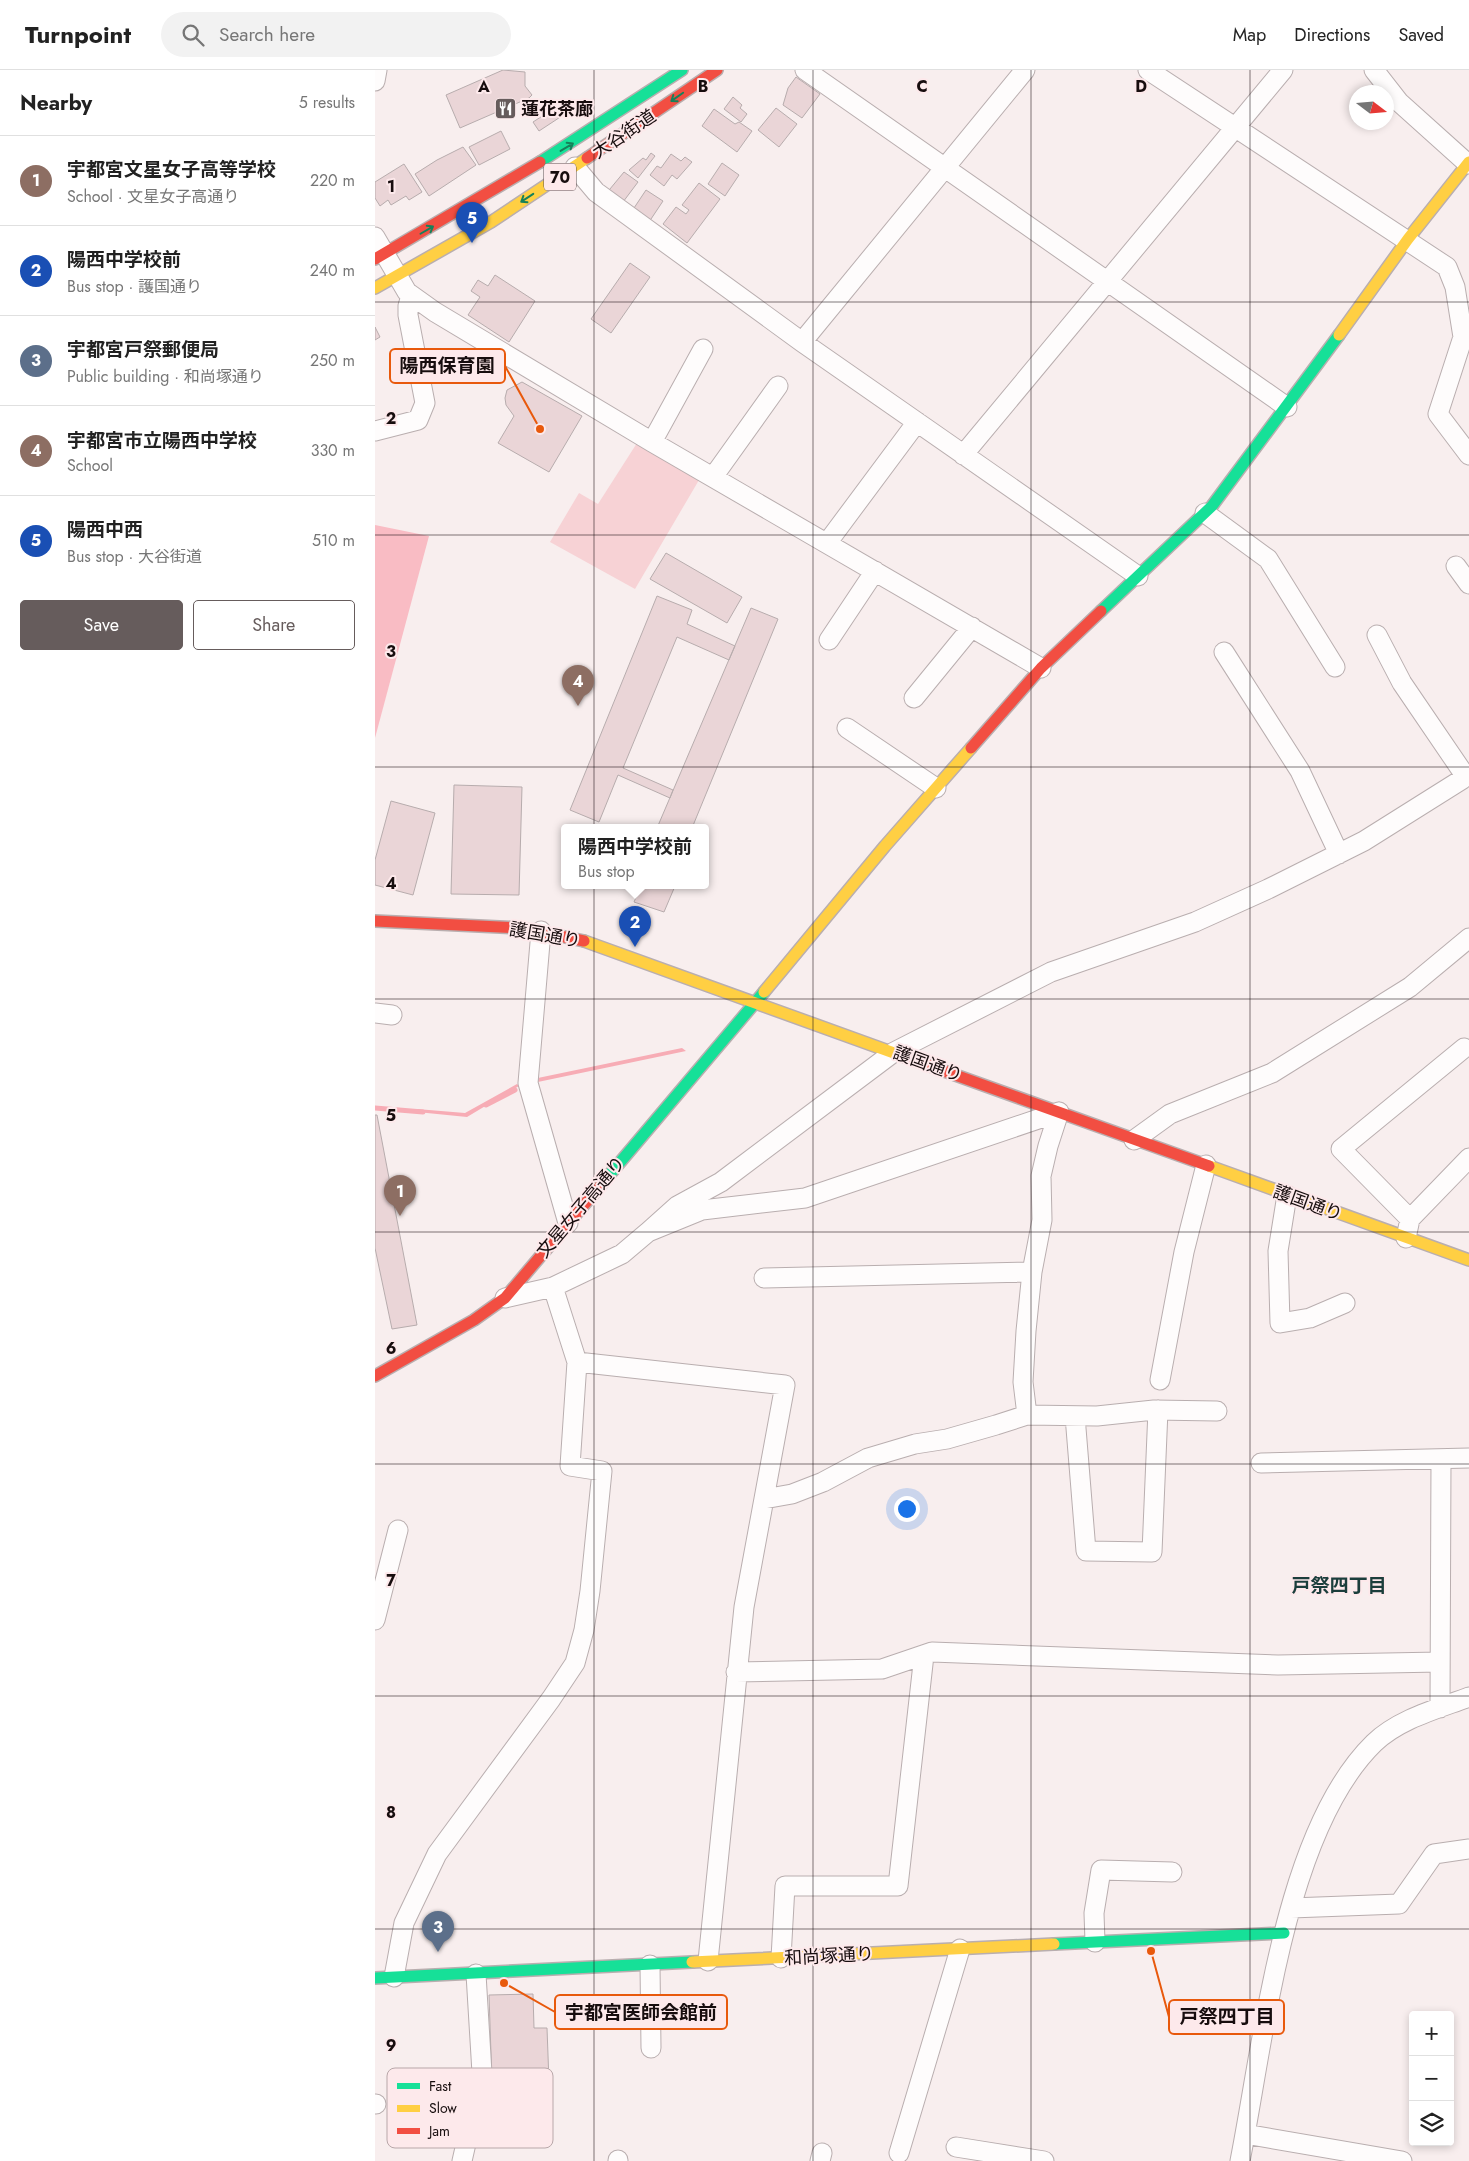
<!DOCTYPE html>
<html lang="en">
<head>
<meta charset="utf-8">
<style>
	body { margin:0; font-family:Jost,"Noto Sans JP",sans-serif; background:#f2f2f2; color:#222 }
	.controls { position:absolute; right:15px; bottom:15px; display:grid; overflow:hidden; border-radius:5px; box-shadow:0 2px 8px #0003 }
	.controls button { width:45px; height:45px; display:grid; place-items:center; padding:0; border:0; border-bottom:1px solid #e0e0e0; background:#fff; color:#222; font:25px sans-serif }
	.compass { position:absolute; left:974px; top:15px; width:45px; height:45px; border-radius:50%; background:#fff; box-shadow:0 2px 8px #0003; rotate:106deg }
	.you { position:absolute; left:531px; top:1438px; width:18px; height:18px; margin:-12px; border:4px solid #fff; border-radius:50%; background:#1a73e8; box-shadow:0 0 0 8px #1a73e833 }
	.badge { display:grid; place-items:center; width:32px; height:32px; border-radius:50%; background:#665c5c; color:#fff; font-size:16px; font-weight:700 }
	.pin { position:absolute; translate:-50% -41px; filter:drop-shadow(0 1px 2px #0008) }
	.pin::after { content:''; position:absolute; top:26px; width:18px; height:15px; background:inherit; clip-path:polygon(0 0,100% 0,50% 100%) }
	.popup { position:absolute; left:186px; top:754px; width:148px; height:65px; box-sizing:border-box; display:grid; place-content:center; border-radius:5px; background:#fff; filter:drop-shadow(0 1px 4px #0005); font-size:16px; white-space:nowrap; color:#767676 }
	.popup b { font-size:19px; color:#222 }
	.popup::after { content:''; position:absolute; left:50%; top:100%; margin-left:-10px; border:10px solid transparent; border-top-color:#fff }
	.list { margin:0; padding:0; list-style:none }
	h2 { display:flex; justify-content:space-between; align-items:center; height:65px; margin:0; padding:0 20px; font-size:21px }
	h2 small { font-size:16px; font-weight:400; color:#767676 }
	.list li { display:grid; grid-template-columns:32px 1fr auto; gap:15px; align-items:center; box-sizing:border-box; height:90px; padding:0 20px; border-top:1px solid #e0e0e0 }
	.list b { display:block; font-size:19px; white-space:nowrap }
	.list p { margin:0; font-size:16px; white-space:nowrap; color:#767676 }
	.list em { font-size:16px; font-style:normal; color:#767676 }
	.actions { display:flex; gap:10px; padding:15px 20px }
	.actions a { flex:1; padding:11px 0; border:1px solid #665c5c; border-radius:5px; text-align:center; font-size:18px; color:#665c5c }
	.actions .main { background:#665c5c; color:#fff }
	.icon { flex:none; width:28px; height:28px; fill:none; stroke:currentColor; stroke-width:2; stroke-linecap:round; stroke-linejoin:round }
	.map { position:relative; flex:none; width:1094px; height:2091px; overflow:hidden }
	header { display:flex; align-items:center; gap:30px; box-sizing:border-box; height:70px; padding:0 25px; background:#fff; border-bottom:1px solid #e0e0e0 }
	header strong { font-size:24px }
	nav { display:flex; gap:28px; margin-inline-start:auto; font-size:18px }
	.search { width:350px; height:45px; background:#f2f2f2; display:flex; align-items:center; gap:12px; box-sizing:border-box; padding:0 18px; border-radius:28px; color:#767676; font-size:19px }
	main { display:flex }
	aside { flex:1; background:#fff }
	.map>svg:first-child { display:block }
	.green { fill:#f7d2d5 }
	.forest { fill:#f9bcc4 }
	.water { fill:#f7acb5 }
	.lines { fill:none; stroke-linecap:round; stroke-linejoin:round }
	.stream { stroke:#f7acb5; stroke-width:5 }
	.building { fill:#ead5d7; stroke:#b7acad }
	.street-casing { stroke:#b9aeaf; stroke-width:21 }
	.fast-casing { stroke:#b9aeaf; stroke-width:14 }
	.slow-casing { stroke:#b9aeaf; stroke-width:14 }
	.jam-casing { stroke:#b9aeaf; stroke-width:14 }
	.street { stroke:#fefcfc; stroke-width:19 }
	.fast { stroke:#16e098; stroke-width:11 }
	.slow { stroke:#ffcf43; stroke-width:11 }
	.jam { stroke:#f24e42; stroke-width:11 }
	.oneway { stroke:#16815a }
	.grid { fill:none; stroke:#170d0e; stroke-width:1; stroke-opacity:0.55 }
	.labels { text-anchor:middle; stroke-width:4; stroke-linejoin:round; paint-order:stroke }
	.shield { fill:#fde9eb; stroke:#5c4f50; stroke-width:1 }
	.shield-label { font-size:16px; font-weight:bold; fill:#170d0e }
	.poi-label { font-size:18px; font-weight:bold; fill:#170d0e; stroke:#fde9eb; text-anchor:start }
	.street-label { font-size:18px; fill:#170d0e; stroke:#fde9eb }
	.neighbourhood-label { font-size:19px; font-weight:bold; fill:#1b3e3c; stroke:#fde9eb }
	.key { fill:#fde9eb; stroke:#b8a7a9; stroke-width:1 }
	.key-label { font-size:14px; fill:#170d0e }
	.grid-label { font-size:16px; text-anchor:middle; font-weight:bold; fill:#170d0e; stroke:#fde9eb; stroke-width:4; stroke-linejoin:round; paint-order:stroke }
	.leader { fill:none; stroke:#e8590c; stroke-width:2 }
	.callout-dot { fill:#e8590c; stroke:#fde9eb; stroke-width:2 }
	.callout { fill:#fde9eb; stroke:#e8590c; stroke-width:2 }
	.callout-label { font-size:19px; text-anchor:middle; font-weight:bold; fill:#170d0e }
</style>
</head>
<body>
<header>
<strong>Turnpoint</strong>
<div class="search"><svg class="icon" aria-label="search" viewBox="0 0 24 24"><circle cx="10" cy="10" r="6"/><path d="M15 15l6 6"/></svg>Search here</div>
<nav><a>Map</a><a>Directions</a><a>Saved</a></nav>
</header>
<main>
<aside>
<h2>Nearby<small>5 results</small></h2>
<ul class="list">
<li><span class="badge" style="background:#8d6e63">1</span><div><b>宇都宮文星女子高等学校</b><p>School · 文星女子高通り</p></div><em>220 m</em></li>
<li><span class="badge" style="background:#1a4fb4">2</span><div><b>陽西中学校前</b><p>Bus stop · 護国通り</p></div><em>240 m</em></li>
<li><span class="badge" style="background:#5c6f8a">3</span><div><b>宇都宮戸祭郵便局</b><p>Public building · 和尚塚通り</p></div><em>250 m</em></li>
<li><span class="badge" style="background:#8d6e63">4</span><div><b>宇都宮市立陽西中学校</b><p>School</p></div><em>330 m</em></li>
<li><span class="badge" style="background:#1a4fb4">5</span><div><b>陽西中西</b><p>Bus stop · 大谷街道</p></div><em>510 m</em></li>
</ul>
<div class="actions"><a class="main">Save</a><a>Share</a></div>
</aside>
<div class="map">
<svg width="1094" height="2091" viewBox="0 0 1094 2091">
	<rect width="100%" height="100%" fill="#f8eeee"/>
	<path class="green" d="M262,373l62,37 -64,109 -85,-47 29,-49 19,11z"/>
	<path class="forest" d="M0,455l54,11 -54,202z"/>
	<path class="water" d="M307,978l4,3 -153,32v-4z
		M142,1014l2,2 -52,31 -50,-5v-3l48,4z"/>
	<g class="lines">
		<path class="stream" d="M111,1035l29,-15
			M0,1038l48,4"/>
	</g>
	<path class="building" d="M128,0l22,2v14l7,9 -3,3 -69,30 -14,-33z
		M421,7l24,17 -18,24 -19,-13 5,-17z
		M358,27l9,8 -2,3 7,6 -6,8 -17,-13z
		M193,35l3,5 -32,21 -6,-9 14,-9 2,2z
		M401,38l21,16 -18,23 -21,-17z
		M339,39l21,15 4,-2 13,9 -15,21 -35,-26z
		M126,61l9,18 -31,16 -10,-18z
		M88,77l13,18 -47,31 -14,-22 22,-14z
		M276,83l4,3 -17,22 -9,-8 14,-12 3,2z
		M296,84l10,7 4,-4 7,5 -15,17 -5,-4 -8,11 -14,-11 7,-9 4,2z
		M347,93l17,12 -14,21 -17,-12z
		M29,94l18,28 -13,8 -3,-4 -15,9 -3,-5 -8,6 -5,-8v-16z
		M249,102l14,10 -18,24 -15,-11z
		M324,113l21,16 -33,44 -24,-19 13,-17 10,7 3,-4 -7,-5z
		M271,120l17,11 -14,21 -17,-11z
		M255,193l20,14 -39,56 -20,-14z
		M120,205l40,26 -26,41 -41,-27 12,-18 -9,-6 7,-11 10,6z
		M0,257l5,10 -5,3z
		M147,312l60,34 -33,56 -51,-29 16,-27 -8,-11 -1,-7 2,-8z
		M291,483l76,44 -15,26 -77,-44z
		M282,526l35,14 -5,14 48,22 -6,14 -52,-23 -54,131 50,22 -3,8 -52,-23 -19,47 -29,-12z
		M376,538l27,11 -86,209h-35z
		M79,715l68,2 -3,108 -68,-1z
		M16,731l44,12 -22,82 -38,-10v-25z
		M266,816h34l-11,26 -30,-10z
		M0,1045h2l40,210 -25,4 -17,-81z
		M158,1924l1,34h13l2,54 -57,2 -3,-89z"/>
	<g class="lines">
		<defs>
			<path id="street" d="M430,0l482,337
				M773,0l299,197 8,20 8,50 -25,77 31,41
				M999,0l25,32 69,62
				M0,11l2,-11
				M200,97l21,25 206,150 336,234
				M0,167l32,55 28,20 217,130 389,226
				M427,272l223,-272
				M0,361l43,-11 7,-17 -17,-88v-9l3,-10
				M277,372l51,-93
				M588,385l320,-385
				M338,407l65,-91
				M830,443l63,46 67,108
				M452,473l90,-121
				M1081,496l13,18
				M1002,565l25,48 64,94
				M454,570l46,-69
				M849,582l76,119 39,83
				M539,628l58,-71
				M472,658l89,60
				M166,861l-13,152 40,140
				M0,943l17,2
				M759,1070l36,-26 102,-41 138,-86 59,-49
				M912,1125l-9,56 2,72 30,-5 35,-15
				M1035,1149l59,-61
				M273,1162l29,-26 44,-24 173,-130 157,-80 144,-50 73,-33 96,-48 105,-66
				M1031,1168l4,-19 -69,-70 123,-101
				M389,1208l268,-6
				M178,1217l24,75 208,23 -41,222 -36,354
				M130,1228l48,-11 69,-33 26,-22 54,-22 103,-12 254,-86
				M785,1310l24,-128 22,-87
				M652,1345l-4,-33 3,-51 6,-59 10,-52 -1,-44 7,-30 11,-34
				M700,1346l11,135 66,1 6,-142
				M886,1393l208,-5
				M389,1429l28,-5 31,-12 45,-24 47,-14 32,-5 49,-14 31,-10 70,1 57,-6 63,1
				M0,1550l23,-90
				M361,1602l146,-3 50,-17 346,13 162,-3
				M1065,1638l1,-249
				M916,1838l108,-4 35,-50 35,-5
				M720,1872l-1,-29 7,-43 71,2
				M406,1888l4,-72h113l26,-231
				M275,1895l1,83
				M19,1907l10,-54 33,-69 114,-155 24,-36 9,-33 6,-39 12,-120 -32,-5 7,-104
				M0,2034h1
				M870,2064l157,27
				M581,2077l88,14
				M524,2083l61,-204
				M87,2091l20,-88 -6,-99
				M243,2091v-1
				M445,2091l2,-8
				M865,2091c24,-121 44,-330 134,-418 25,-24 63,-34 95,-46"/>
			<path id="fast" d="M165,92l142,-92
				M726,541l111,-105 127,-171
				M225,1116l164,-194
				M679,1874l230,-11
				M0,1908l317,-16"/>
			<path id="slow" d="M0,218l116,-66 96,-64
				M964,265l69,-96 61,-77
				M209,871l321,116
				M389,922l121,-146 86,-98
				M834,1096l260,94
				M317,1892l362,-18"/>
			<path id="jam" d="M212,88l130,-88
				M0,189l165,-97
				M596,678l70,-80 60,-57
				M0,851l147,7 62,13
				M530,987l304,109
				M0,1306l99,-56 31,-22 95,-112"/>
		</defs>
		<use href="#street" class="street-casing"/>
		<use href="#fast" class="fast-casing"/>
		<use href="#slow" class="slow-casing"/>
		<use href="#jam" class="jam-casing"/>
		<use href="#street" class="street"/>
		<use href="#fast" class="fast"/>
		<use href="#slow" class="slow"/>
		<use href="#jam" class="jam"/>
	</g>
	<defs><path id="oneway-shaft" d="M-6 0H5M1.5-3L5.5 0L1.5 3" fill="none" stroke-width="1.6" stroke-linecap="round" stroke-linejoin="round" transform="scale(1.25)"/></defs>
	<g class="oneway">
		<use href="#oneway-shaft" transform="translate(302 27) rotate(145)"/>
		<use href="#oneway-shaft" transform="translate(192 77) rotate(-31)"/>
		<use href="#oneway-shaft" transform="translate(152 128) rotate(147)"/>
		<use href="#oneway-shaft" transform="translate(52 160) rotate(-30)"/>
	</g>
	<path class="grid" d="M219,0v2091M438,0v2091M656,0v2091M875,0v2091M0,232h1094M0,465h1094M0,697h1094M0,929h1094M0,1162h1094M0,1394h1094M0,1626h1094M0,1859h1094"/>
	<defs>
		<symbol id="restaurant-square" viewBox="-11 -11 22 22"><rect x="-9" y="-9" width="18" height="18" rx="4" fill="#665c5c" stroke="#fde9eb"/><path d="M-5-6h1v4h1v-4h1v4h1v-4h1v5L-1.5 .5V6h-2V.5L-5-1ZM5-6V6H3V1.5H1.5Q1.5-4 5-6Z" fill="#fff"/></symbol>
	</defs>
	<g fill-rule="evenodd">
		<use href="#restaurant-square" x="118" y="26" width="25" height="25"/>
	</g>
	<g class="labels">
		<rect class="shield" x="169" y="93.5" width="32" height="27" rx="4"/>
		<g class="shield-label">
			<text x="185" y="113">70</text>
		</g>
		<g class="poi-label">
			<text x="146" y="45">蓮花茶廊</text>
		</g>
		<g class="street-label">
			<text transform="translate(249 64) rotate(-34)" y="6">大谷街道</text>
			<text transform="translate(170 865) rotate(10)" y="6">護国通り</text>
			<text transform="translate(553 994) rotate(20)" y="6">護国通り</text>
			<text transform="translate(933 1133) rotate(20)" y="6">護国通り</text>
			<text transform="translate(206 1137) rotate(-50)" y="6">文星女子高通り</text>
			<text transform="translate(454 1886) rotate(-3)" y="6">和尚塚通り</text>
		</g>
		<g class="neighbourhood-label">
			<text x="964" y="1522">戸祭四丁目</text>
		</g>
	</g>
	<rect x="12" y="1998" width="166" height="80" rx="8" class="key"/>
	<rect x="22" y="2013" width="23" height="6" fill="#16e098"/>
	<rect x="22" y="2035" width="23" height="7" fill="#ffcf43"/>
	<rect x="22" y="2058" width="23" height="6" fill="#f24e42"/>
	<g class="key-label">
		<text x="54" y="2021">Fast</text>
		<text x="54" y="2043">Slow</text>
		<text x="54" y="2066">Jam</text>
	</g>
	<g class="grid-label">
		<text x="109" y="22">A</text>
		<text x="328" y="22">B</text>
		<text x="547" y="22">C</text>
		<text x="766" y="22">D</text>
		<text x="16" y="122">1</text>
		<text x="16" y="354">2</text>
		<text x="16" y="587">3</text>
		<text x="16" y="819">4</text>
		<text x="16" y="1051">5</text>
		<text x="16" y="1284">6</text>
		<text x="16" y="1516">7</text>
		<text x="16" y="1748">8</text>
		<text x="16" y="1981">9</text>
	</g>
	<path class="leader" d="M165 359L130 296M129 1913L180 1942M776 1881L794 1947"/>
	<g class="callout-dot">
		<circle cx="165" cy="359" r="5"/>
		<circle cx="129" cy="1913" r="5"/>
		<circle cx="776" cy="1881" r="5"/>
	</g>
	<g class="callout">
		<rect x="15" y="279" width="115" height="34" rx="5"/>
		<rect x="180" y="1925" width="172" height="34" rx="5"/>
		<rect x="794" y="1930" width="115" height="34" rx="5"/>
	</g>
	<g class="callout-label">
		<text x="72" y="302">陽西保育園</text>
		<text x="266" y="1949">宇都宮医師会館前</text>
		<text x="852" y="1953">戸祭四丁目</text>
	</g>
</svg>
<div class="controls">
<button>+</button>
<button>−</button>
<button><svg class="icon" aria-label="layers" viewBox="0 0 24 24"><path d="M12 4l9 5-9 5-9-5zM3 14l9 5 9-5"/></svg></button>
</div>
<svg class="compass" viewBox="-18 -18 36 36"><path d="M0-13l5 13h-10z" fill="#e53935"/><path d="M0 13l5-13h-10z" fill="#767676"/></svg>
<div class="you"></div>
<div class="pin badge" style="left:25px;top:1146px;background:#8d6e63">1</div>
<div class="pin badge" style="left:260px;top:877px;background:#1a4fb4">2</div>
<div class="popup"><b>陽西中学校前</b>Bus stop</div>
<div class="pin badge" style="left:63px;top:1882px;background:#5c6f8a">3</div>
<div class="pin badge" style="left:203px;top:636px;background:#8d6e63">4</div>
<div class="pin badge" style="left:97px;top:173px;background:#1a4fb4">5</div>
</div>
</main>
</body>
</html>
